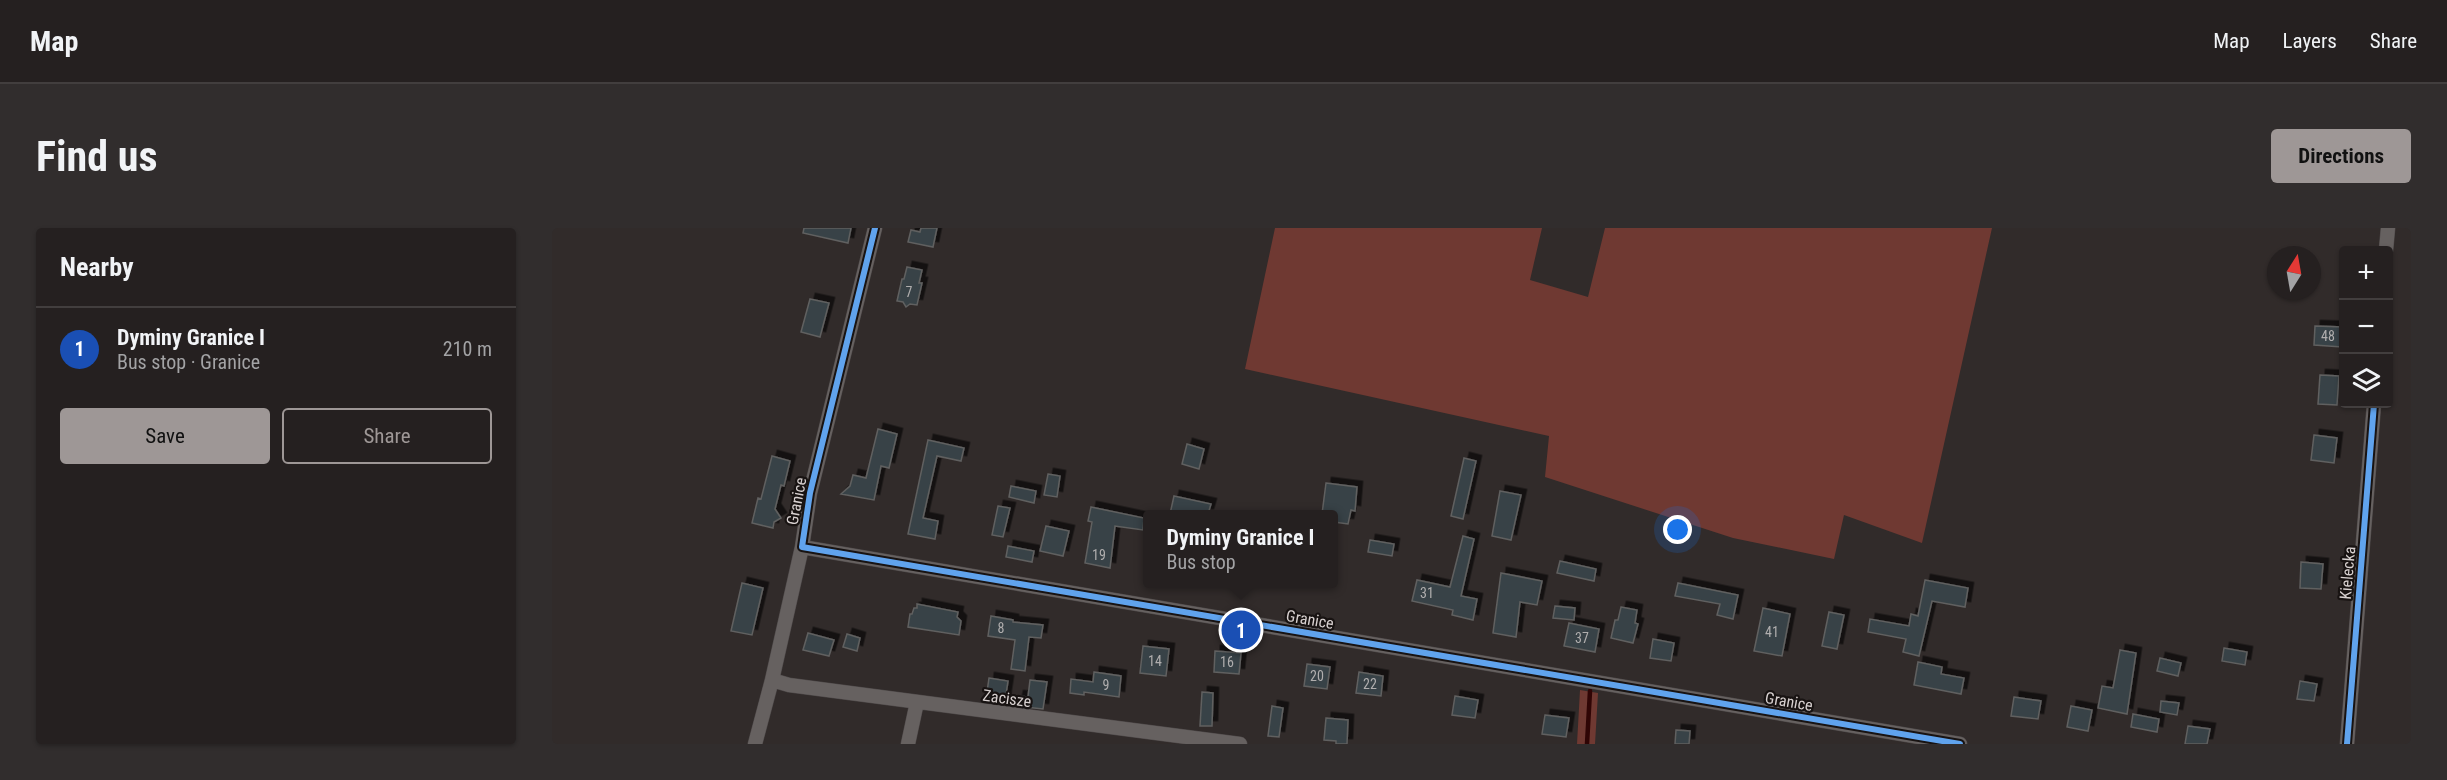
<!DOCTYPE html>
<html lang="en">
<head>
<meta charset="utf-8">
<style>
	body { margin:0; font-family:"Roboto Condensed",sans-serif; background:#312d2d; color:#f1f3f6 }
	.controls { position:absolute; right:18px; top:18px; display:grid; overflow:hidden; border-radius:6px; box-shadow:0 2px 4px #0004 }
	.controls button { width:54px; height:54px; display:grid; place-items:center; padding:0; border:0; border-bottom:2px solid #423e3e; background:#252020; color:#f1f3f6; font:30px sans-serif }
	.compass { position:absolute; left:1715px; top:18px; width:54px; height:54px; border-radius:50%; background:#252020; box-shadow:0 2px 4px #0004; rotate:11deg }
	.you { position:absolute; left:1126px; top:302px; width:21px; height:21px; margin:-15px; border:4px solid #fff; border-radius:50%; background:#1a73e8; box-shadow:0 0 0 9px #1a73e833 }
	.badge { display:grid; place-items:center; width:39px; height:39px; border-radius:50%; background:#9e9796; color:#fff; font-size:20px; font-weight:700 }
	.pin { position:absolute; translate:-50% -50%; border:3px solid #fff; box-shadow:0 2px 6px #0006 }
	.popup { position:absolute; left:591px; top:282px; width:195px; height:78px; box-sizing:border-box; display:grid; place-content:center; border-radius:6px; background:#252020; filter:drop-shadow(0 2px 4px #0005); font-size:20px; white-space:nowrap; color:#a3a3a5 }
	.popup b { font-size:22px; color:#f1f3f6 }
	.popup::after { content:''; position:absolute; left:50%; top:100%; margin-left:-12px; border:12px solid transparent; border-top-color:#252020 }
	.list { margin:0; padding:0; list-style:none }
	h2 { display:flex; justify-content:space-between; align-items:center; height:78px; margin:0; padding:0 24px; font-size:26px }
	h2 small { font-size:20px; font-weight:400; color:#a3a3a5 }
	.list li { display:grid; grid-template-columns:39px 1fr auto; gap:18px; align-items:center; box-sizing:border-box; height:84px; padding:0 24px; border-top:2px solid #423e3e }
	.list b { display:block; font-size:22px; white-space:nowrap }
	.list p { margin:0; font-size:20px; white-space:nowrap; color:#a3a3a5 }
	.list em { font-size:20px; font-style:normal; color:#a3a3a5 }
	.actions { display:flex; gap:12px; padding:18px 24px }
	.actions a { flex:1; padding:14px 0; border:2px solid #9e9796; border-radius:6px; text-align:center; font-size:21px; color:#9e9796 }
	.actions .main { background:#9e9796; color:#111 }
	.icon { flex:none; width:33px; height:33px; fill:none; stroke:currentColor; stroke-width:2; stroke-linecap:round; stroke-linejoin:round }
	.map { position:relative; flex:none; width:1859px; height:516px; overflow:hidden; border-radius:6px }
	header { display:flex; align-items:center; gap:36px; box-sizing:border-box; height:84px; padding:0 30px; background:#252020; border-bottom:2px solid #423e3e }
	header strong { font-size:28px }
	nav { display:flex; gap:33px; margin-inline-start:auto; font-size:21px }
	.intro { display:flex; align-items:center; justify-content:space-between; box-sizing:border-box; height:144px; padding:0 36px }
	h1 { margin:0; font-size:42px }
	.button { padding:15px 27px; border-radius:6px; background:#9e9796; color:#111; font-size:21px; font-weight:700 }
	main { display:flex; gap:36px; padding:0 36px }
	aside { flex:1; background:#252020; border-radius:6px; box-shadow:0 2px 4px #0004 }
	.map>svg:first-child { display:block }
	.green { fill:#6f3932 }
	.lines { fill:none; stroke-linecap:round; stroke-linejoin:round }
	.stream { stroke:#2f0505; stroke-width:4.5 }
	.building { fill:#384346; stroke:#606060; stroke-width:1.5; filter:url(#shadow) }
	.street-casing { stroke:#4e4949; stroke-width:15 }
	.street { stroke:#666160; stroke-width:14 }
	.cycleway-casing { stroke:#181312; stroke-width:10 }
	.cycleway { stroke:#60a3ed; stroke-width:6 }
	.labels { text-anchor:middle; stroke-width:4.5; stroke-linejoin:round; paint-order:stroke }
	.number-label { font-size:14px; fill:#b0aeae }
	.street-label { font-size:16px; fill:#d8d1d0; stroke:#181312 }
</style>
</head>
<body>
<header>
<strong>Map</strong>
<nav><a>Map</a><a>Layers</a><a>Share</a></nav>
</header>
<div class="intro"><h1>Find us</h1><a class="button">Directions</a></div>
<main>
<aside>
<h2>Nearby<small></small></h2>
<ul class="list">
<li><span class="badge" style="background:#1a4fb4">1</span><div><b>Dyminy Granice I</b><p>Bus stop · Granice</p></div><em>210 m</em></li>
</ul>
<div class="actions"><a class="main">Save</a><a>Share</a></div>
</aside>
<div class="map">
<svg width="1859" height="516" viewBox="0 0 1859 516">
	<defs>
		<filter id="shadow"><feDropShadow dx="5.5" dy="-5.5" stdDeviation="0" flood-color="#0009"/></filter>
	</defs>
	<rect width="100%" height="100%" fill="#312b2a"/>
	<path class="green" d="M723,0h267l-12,52 58,17 17,-69h387l-70,315 -78,-28 -10,44 -101,-21 -188,-61 4,-41 -304,-67z
		M1028,462l18,3 -3,51h-18z"/>
	<g class="lines">
		<path class="stream" d="M1035,516l3,-53"/>
	</g>
	<path class="building" d="M252,0h47l-3,15 -45,-10z
		M369,0h16l-4,19 -25,-5 3,-12 9,2z
		M355,39l15,3 -3,13h3l-5,22 -7,-1 -4,3 -3,-5 -6,-1 5,-22h2z
		M258,71l19,4 -9,34 -19,-5z
		M1763,98l28,1 -1,20 -28,-2z
		M1768,147l19,1 -2,29 -19,-1z
		M326,201l19,5 -8,34 -8,-2 -7,34 -33,-6 9,-8 3,-11 13,3z
		M1762,207l23,3 -3,25 -23,-3z
		M376,212l36,8 -3,13 -24,-5 -14,62 15,3 -3,18 -27,-5z
		M635,216l17,5 -5,20 -17,-5z
		M220,228l18,5 -6,25 -3,-1 -6,24 6,9 -7,4 -1,6 -21,-5 6,-25 3,1z
		M912,230l12,3 -13,58 -12,-3z
		M496,246l12,2 -3,21 -13,-2z
		M774,255l31,4 -2,24 -4,-1 -3,14 -14,-2v-8h-12z
		M459,258l25,5 -2,12 -25,-6z
		M948,263l21,4 -10,45 -19,-4z
		M622,268l37,8 -3,10h-38z
		M446,278l12,2 -7,29 -11,-2z
		M539,279l53,11 -1,12 -28,-4 -5,42 -25,-5 7,-41 -4,-1z
		M494,298l23,5 -6,25 -23,-5z
		M911,308l11,3 -13,57 16,3 -4,21 -21,-5 1,-5 -41,-9 5,-21 33,7z
		M818,312l24,4 -2,12 -24,-4z
		M456,318l26,5 -2,11 -26,-5z
		M1008,333l36,8 -2,12 -37,-8z
		M1749,334l22,2 -2,25 -21,-1z
		M949,345l41,8 -5,24 -17,-3 -4,35 -23,-4z
		M1373,352l43,8 -3,19 -33,-6 -13,55 -16,-4 3,-13 -38,-7 2,-13 39,7 2,-12 7,2z
		M190,355l21,5 -11,47 -21,-4z
		M1126,355l60,12 -5,24 -16,-4 3,-11 -45,-8z
		M365,376l41,8 -1,5 4,4 -2,14 -51,-8 2,-13h2l2,-6h3z
		M1003,378l20,2 -1,12 -21,-2z
		M1069,379l16,3 -2,13 3,1 -5,19 -22,-5 4,-18h3z
		M1211,380l27,6 -8,42 -28,-5z
		M1277,384l15,3 -7,34 -15,-3z
		M439,388l22,4v2l30,3 -2,13 -12,-1 -4,34 -14,-2 4,-29 -27,-4z
		M1017,395l30,6 -4,23 -31,-6z
		M256,405l26,7 -5,16 -26,-6z
		M295,406l13,4 -3,13 -14,-4z
		M1101,411l21,4 -3,18 -21,-3z
		M591,418l26,3 -3,27 -26,-3z
		M1672,420l23,4 -2,13 -23,-4z
		M1568,422l16,3 -9,61 -29,-6 4,-22 11,2z
		M663,423l26,2 -2,21 -25,-2z
		M1608,430l21,5 -3,13 -21,-5z
		M1366,434l24,5 -1,7 23,4 -3,16 -47,-9z
		M755,436l23,3 -3,22 -23,-3z
		M542,444l27,4 -2,21 -35,-5v3l-14,-2 1,-14 22,3z
		M807,444l24,4 -2,20 -25,-3z
		M437,450l19,3 -3,20 -19,-2z
		M478,452l17,2 -4,27 -27,-3 2,-10 10,1z
		M1748,453l17,3 -3,17 -17,-2z
		M650,464l11,1 -1,33h-12z
		M903,468l23,4 -3,18 -23,-3z
		M1462,469l27,4 -3,18 -27,-3z
		M1609,473l18,2 -2,12 -17,-3z
		M720,478l11,2 -4,29 -11,-1z
		M1519,478l21,4 -4,21 -21,-4z
		M1581,486l26,5 -2,13 -26,-5z
		M993,487l24,3 -3,19 -24,-3z
		M774,490l22,2 -1,24h-11v-3l-12,-1z
		M1636,498l22,3 -3,15h-22z
		M1124,502l14,1 -1,13h-14z"/>
	<g class="lines">
		<defs>
			<path id="street" d="M323,0l-65,265 -8,54 1158,197
				M1834,22l2,-22
				M250,319l-30,133 17,5 451,59
				M203,516l17,-64
				M356,516l9,-42
				M1795,516l27,-340"/>
		</defs>
		<use href="#street" class="street-casing"/>
		<use href="#street" class="street"/>
		<defs>
			<path id="cycleway" d="M323,0l-65,265 -8,54 1158,197
				M1795,516l27,-340"/>
		</defs>
		<use href="#cycleway" class="cycleway-casing"/>
		<use href="#cycleway" class="cycleway"/>
	</g>
	<g class="labels">
		<g class="number-label">
			<text x="357" y="69">7</text>
			<text x="1776" y="113">48</text>
			<text x="547" y="332">19</text>
			<text x="875" y="370">31</text>
			<text x="449" y="405">8</text>
			<text x="1220" y="409">41</text>
			<text x="1030" y="415">37</text>
			<text x="603" y="438">14</text>
			<text x="675" y="439">16</text>
			<text x="765" y="453">20</text>
			<text x="818" y="461">22</text>
			<text x="554" y="462">9</text>
		</g>
		<g class="street-label">
			<text transform="translate(244 273) rotate(-79)" y="6">Granice</text>
			<text transform="translate(1795 345) rotate(-85)" y="6">Kielecka</text>
			<text transform="translate(758 391) rotate(10)" y="6">Granice</text>
			<text transform="translate(455 470) rotate(8)" y="6">Zacisze</text>
			<text transform="translate(1237 473) rotate(10)" y="6">Granice</text>
		</g>
	</g>
</svg>
<div class="controls">
<button>+</button>
<button>−</button>
<button><svg class="icon" aria-label="layers" viewBox="0 0 24 24"><path d="M12 4l9 5-9 5-9-5zM3 14l9 5 9-5"/></svg></button>
</div>
<svg class="compass" viewBox="-18 -18 36 36"><path d="M0-13l5 13h-10z" fill="#e53935"/><path d="M0 13l5-13h-10z" fill="#a3a3a5"/></svg>
<div class="you"></div>
<div class="pin badge" style="left:689px;top:402px;background:#1a4fb4">1</div>
<div class="popup"><b>Dyminy Granice I</b>Bus stop</div>
</div>
</main>
</body>
</html>
